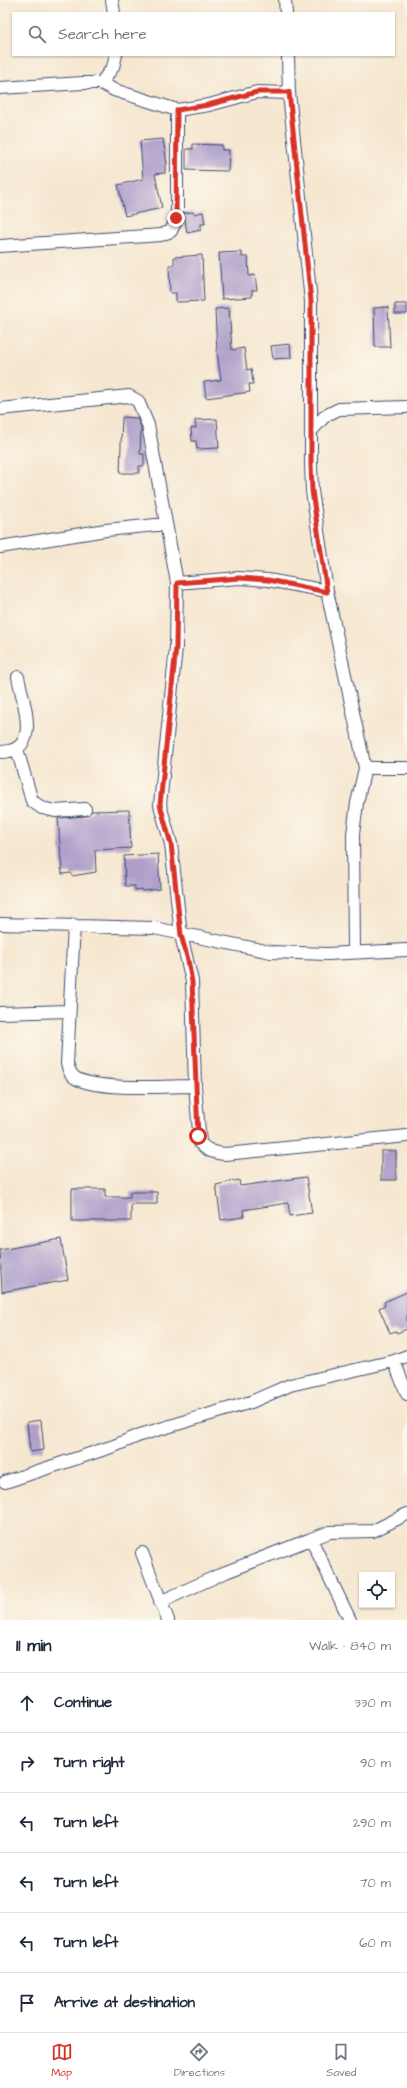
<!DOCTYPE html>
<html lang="en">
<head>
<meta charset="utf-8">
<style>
	body { margin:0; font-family:"Architects Daughter",sans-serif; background:#f2f2f3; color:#1f2937 }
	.controls { position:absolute; right:12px; bottom:12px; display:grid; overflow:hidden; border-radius:0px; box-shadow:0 1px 3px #0004 }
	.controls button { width:36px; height:36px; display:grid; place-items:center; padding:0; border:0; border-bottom:1px solid #e0e1e3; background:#fff; color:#1f2937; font:20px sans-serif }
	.stop { position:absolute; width:12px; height:12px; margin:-9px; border:3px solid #d93025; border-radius:50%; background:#fff }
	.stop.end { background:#d93025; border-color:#fff; box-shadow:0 1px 4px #0008 }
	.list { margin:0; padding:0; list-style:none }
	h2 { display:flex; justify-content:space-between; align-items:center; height:52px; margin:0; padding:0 16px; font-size:17px }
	h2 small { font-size:13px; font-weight:400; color:#747a83 }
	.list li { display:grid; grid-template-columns:26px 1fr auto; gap:12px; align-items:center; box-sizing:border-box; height:60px; padding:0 16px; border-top:1px solid #e0e1e3 }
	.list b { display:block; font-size:15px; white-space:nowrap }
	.list em { font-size:13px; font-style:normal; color:#747a83 }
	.icon { flex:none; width:22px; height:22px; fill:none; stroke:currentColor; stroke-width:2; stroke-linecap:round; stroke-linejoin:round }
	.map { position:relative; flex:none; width:407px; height:1620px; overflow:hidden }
	.search { position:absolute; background:#fff; box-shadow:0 1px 3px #0004; left:12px; right:12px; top:12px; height:44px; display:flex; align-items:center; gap:10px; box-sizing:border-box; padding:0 14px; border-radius:0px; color:#747a83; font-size:15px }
	.sheet { height:412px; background:#fff }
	nav { display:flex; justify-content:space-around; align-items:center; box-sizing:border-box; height:56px; border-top:1px solid #e0e1e3; background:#fff; font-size:11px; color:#747a83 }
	nav a { display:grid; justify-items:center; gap:2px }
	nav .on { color:#d93025 }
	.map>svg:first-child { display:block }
	.building { fill:#af9fca }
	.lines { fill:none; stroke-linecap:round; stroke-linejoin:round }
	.minor-casing { stroke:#3c4b6f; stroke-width:14 }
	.minor { stroke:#fff; stroke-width:12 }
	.route { stroke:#d93025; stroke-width:5 }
</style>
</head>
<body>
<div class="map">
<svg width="407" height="1620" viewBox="0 0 407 1620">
	<rect width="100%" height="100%" fill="#fbf7ec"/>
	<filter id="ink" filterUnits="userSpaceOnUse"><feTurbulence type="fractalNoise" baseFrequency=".025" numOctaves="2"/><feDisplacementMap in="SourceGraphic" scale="8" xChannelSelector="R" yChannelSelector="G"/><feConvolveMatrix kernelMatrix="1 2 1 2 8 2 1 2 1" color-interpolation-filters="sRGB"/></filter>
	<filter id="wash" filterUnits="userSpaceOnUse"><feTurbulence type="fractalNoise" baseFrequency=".012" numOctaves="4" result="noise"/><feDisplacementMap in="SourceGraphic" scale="16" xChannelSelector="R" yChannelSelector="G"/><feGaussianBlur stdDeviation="0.9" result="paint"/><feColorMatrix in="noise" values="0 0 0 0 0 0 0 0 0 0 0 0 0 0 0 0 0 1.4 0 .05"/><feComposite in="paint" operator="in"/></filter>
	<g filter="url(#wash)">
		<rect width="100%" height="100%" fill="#f6e7d0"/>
		<g id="blocks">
			<path class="building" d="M163,139l4,25 -2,1v8l-10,1 7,34 -37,8 -7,-31 25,-6 -3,-38z
				M193,144l29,1v5h7l-1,21 -42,-1v-21h7z
				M193,212l1,2 9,-2 2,12h-4v6l-14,3 -3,-20z
				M242,252v5h6l1,19 6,-1 2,15h-5v7l-30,2 -3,-46z
				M202,255l2,46 -28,1v-9h-6l-1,-28h5v-8z
				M395,304h12v10h-12z
				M388,307l2,40h-15l-1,-39z
				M229,308l3,42 12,-2 3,22 4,-1 2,15h-4l1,8 -44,6 -2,-16 17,-2 -4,-28 -2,-43z
				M290,344l1,14 -18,1 -2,-13z
				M122,417l15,1 4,9 -1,27h4v12h-5v7h-19z
				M217,419l2,29 -22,1 -1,-8h-4l-1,-13h5l-1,-8z
				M129,810l2,38 -36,2 1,22 -24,4 -1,-3 -9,1 -4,-56 28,-2 6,-5z
				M158,854l2,35 -17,2 -1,-2 -7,1v-4h-10l-1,-30z
				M381,1151h15v29h-15z
				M306,1177l6,36 -22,3 -2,-13 -45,7 1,7 -23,3 -5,-35 23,-5 1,6z
				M72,1189h33v8h25v-5h27v12h-26v17h-59z
				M61,1239l7,41 -66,12 -2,-42z
				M407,1292v37l-10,4 -1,-2 -6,2 -11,-25 6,-3 -1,-3z
				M41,1420l3,30 -14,2 -3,-30z"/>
		</g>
	</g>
	<g filter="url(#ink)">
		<use href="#blocks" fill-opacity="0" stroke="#3c4b6f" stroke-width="1"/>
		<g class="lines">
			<defs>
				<path id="minor" d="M112,0l2,13
					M285,0l1,13
					M288,55l1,38 22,208v163l1,27 15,100 38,177
					M101,83l12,-16 3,-12
					M0,88l83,-5h18l13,7 63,20 32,-5 48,-13 32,1
					M0,246l161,-11 10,-4 6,-13v-108
					M0,409l129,-13 9,5 10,24 29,158 -1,64 -16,158 11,39 10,91 11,46 3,105 5,57c7,8 15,10 25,11l182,-18
					M312,430l13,-14 14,-7 68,-2
					M0,547l106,-17 60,-6
					M177,583l62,-5 29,2 59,11
					M17,749l15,52 10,7 13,3 30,-2
					M0,752c43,0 23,-49 18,-75
					M0,924l154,4 117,24 56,2 80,-4
					M74,925l-7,139c2,7 4,12 10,15 27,12 88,7 118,7
					M354,951l-1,-117 4,-31 8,-35h42
					M0,1013l69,-2
					M394,1361l13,33
					M5,1482l109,-36 26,-11 111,-33 39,-17 104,-24 13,-5
					M142,1553l26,67
					M160,1602l66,-30 85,-33
					M350,1620l-39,-81 19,-7 43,-1 34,-17"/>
			</defs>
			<use href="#minor" class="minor-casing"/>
			<use href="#minor" class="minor"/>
		</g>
	</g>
	<g class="lines" filter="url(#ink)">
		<path class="route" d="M176,218l1,-108 31,-5 49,-13h32l22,209v163l1,27 15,101 -59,-12 -29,-2 -62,5 -1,64 -16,158 11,39 10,91 7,25 4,22 6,154"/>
	</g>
</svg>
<div class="controls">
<button><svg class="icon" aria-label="locate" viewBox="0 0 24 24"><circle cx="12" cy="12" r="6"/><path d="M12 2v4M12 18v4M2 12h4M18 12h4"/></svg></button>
</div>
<div class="stop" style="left:198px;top:1136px"></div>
<div class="stop end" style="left:176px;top:218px"></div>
<div class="search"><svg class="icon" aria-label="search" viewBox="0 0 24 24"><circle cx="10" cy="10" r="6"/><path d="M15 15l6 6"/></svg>Search here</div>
</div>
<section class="sheet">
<h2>11 min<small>Walk · 840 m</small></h2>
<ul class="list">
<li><svg class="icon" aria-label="ahead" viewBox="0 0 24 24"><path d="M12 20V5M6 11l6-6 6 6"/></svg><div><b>Continue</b></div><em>330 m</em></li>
<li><svg class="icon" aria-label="right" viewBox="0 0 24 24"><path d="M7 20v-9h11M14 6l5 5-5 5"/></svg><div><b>Turn right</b></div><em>90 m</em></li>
<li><svg class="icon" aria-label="left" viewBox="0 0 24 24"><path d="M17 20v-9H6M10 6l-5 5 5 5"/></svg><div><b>Turn left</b></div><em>290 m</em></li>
<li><svg class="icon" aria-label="left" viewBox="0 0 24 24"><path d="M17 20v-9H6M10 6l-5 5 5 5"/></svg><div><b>Turn left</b></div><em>70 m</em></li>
<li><svg class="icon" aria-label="left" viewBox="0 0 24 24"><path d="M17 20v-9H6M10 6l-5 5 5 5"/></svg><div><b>Turn left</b></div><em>60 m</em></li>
<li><svg class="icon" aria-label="arrive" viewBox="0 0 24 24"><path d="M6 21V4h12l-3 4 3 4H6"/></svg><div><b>Arrive at destination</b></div></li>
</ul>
</section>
<nav>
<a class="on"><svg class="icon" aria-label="map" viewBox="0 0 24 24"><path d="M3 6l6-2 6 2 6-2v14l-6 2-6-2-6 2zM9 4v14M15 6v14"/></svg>Map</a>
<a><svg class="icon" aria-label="directions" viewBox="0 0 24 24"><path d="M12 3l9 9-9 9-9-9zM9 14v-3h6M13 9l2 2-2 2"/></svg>Directions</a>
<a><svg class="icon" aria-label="saved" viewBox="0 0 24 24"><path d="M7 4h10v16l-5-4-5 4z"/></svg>Saved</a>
</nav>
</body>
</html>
